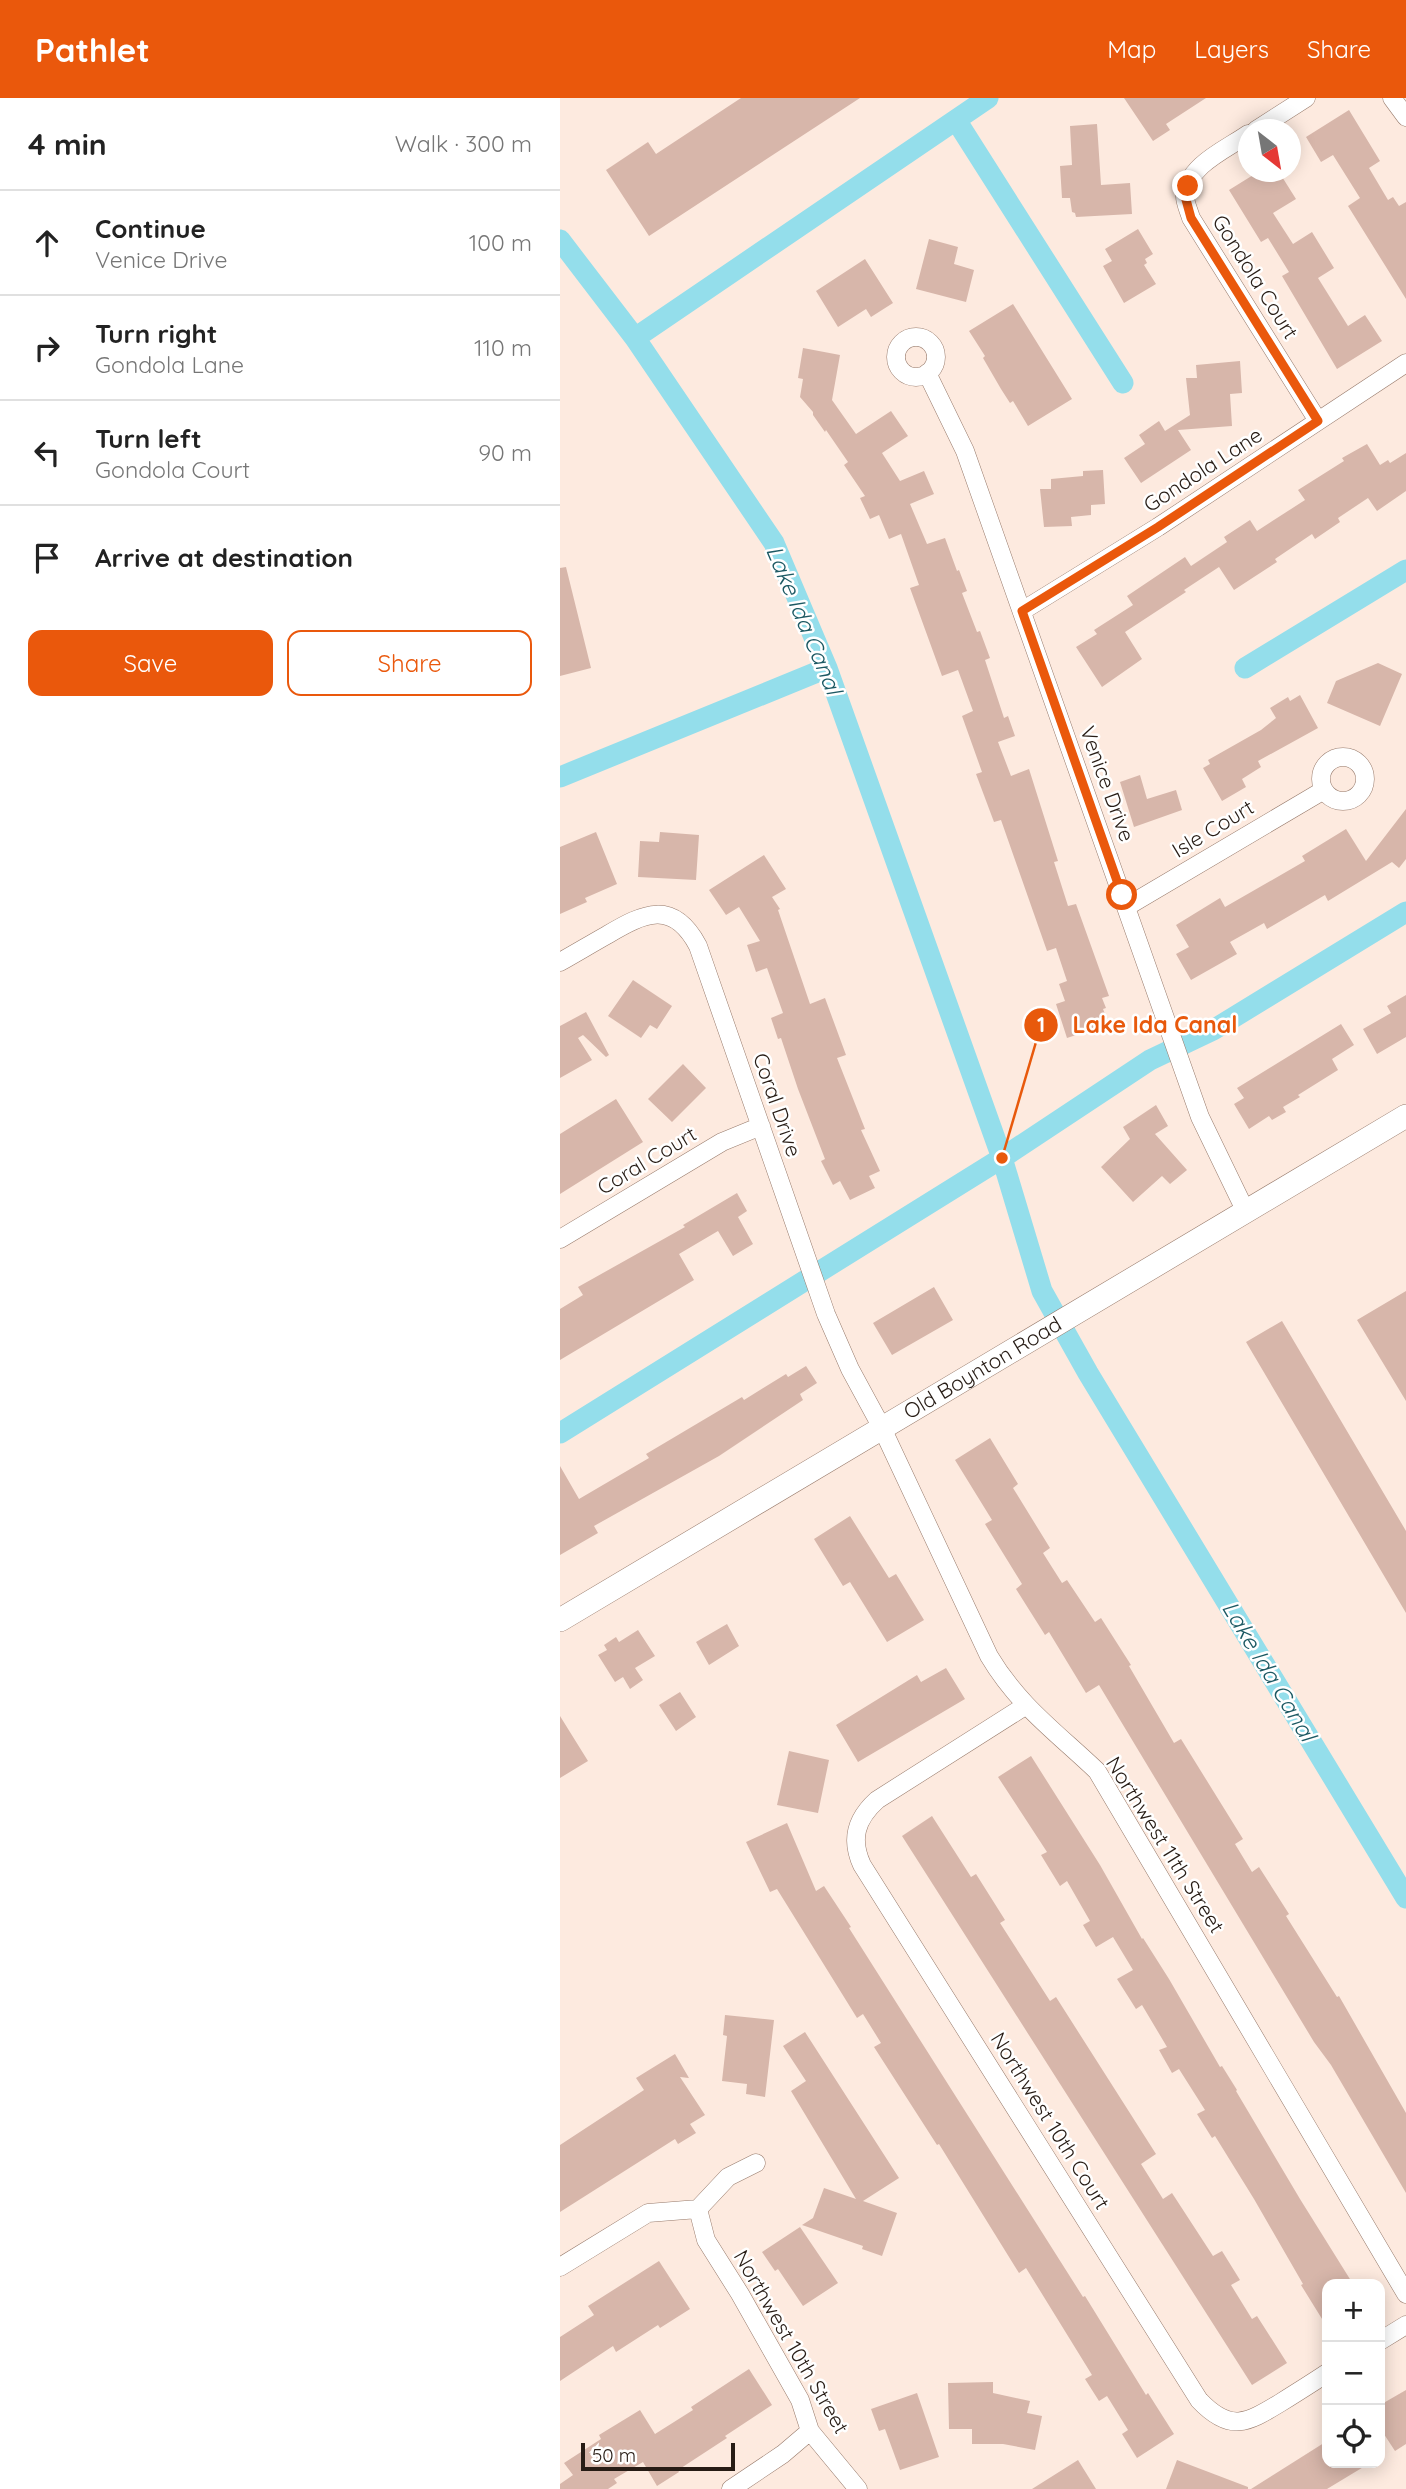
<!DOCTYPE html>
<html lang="en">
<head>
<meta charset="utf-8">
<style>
	body { margin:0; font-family:Quicksand,sans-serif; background:#f6f6f6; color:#222 }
	.controls { position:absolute; right:21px; bottom:21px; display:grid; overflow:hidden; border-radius:14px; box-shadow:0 4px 18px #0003 }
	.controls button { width:63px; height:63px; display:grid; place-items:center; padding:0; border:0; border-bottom:2px solid #e0e0e0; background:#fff; color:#222; font:35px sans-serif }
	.compass { position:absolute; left:678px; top:21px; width:63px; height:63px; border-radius:50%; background:#fff; box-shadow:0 4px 18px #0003; rotate:149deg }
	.scale { position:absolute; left:21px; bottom:18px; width:154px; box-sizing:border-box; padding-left:7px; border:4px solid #271c15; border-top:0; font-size:19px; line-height:24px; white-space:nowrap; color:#271c15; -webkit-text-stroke:5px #fff; paint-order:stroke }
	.stop { position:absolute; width:21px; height:21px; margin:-16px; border:5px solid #ea580c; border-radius:50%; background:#fff }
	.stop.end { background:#ea580c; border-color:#fff; box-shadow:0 2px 7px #0008 }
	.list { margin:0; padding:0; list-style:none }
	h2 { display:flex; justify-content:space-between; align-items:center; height:91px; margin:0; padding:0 28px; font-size:30px }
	h2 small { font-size:23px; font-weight:400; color:#767676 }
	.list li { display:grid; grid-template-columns:46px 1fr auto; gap:21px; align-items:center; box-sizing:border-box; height:105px; padding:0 28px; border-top:2px solid #e0e0e0 }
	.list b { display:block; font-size:26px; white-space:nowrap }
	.list p { margin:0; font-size:23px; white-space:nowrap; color:#767676 }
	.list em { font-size:23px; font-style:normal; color:#767676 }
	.actions { display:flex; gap:14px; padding:21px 28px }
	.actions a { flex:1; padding:16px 0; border:2px solid #ea580c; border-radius:14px; text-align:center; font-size:24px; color:#ea580c }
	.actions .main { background:#ea580c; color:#fff }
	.icon { flex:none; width:38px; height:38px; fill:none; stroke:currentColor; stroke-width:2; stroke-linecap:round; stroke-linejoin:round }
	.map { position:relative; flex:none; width:846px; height:2391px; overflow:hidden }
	header { display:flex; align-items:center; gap:42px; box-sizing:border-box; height:98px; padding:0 35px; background:#ea580c; color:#fff }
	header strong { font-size:33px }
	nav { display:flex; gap:38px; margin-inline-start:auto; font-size:24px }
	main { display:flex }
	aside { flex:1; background:#fff }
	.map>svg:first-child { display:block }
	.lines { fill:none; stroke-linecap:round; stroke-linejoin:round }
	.canal { stroke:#94deeb; stroke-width:21 }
	.building { fill:#d7b6aa }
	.minor-casing { stroke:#977a6b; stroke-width:19 }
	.tertiary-casing { stroke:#977a6b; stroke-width:24 }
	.minor { stroke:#fff; stroke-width:18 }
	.tertiary { stroke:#fff; stroke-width:23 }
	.route { stroke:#ea580c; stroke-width:9 }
	.labels { text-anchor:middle; stroke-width:5; stroke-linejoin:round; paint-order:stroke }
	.street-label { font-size:21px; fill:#271c15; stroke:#fff }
	.water-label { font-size:23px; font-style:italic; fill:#1c5963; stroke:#fff }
	.leader { fill:none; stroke:#e8590c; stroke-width:2.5 }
	.callout-dot { fill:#e8590c; stroke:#fff; stroke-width:2.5 }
	.mark-label { font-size:21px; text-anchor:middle; font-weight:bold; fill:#fff }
	.callout-label { font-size:23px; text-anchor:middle; font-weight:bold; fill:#e8590c; stroke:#fff; stroke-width:5; stroke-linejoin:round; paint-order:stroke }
</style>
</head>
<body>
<header>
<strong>Pathlet</strong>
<nav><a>Map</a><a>Layers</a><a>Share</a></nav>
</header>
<main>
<aside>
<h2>4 min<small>Walk · 300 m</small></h2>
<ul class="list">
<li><svg class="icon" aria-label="ahead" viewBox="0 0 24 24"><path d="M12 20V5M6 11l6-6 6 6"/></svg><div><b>Continue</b><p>Venice Drive</p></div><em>100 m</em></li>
<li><svg class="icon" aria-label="right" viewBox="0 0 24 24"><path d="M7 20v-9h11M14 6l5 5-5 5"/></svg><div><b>Turn right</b><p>Gondola Lane</p></div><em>110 m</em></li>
<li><svg class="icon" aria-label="left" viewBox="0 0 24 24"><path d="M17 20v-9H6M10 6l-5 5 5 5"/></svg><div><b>Turn left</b><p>Gondola Court</p></div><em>90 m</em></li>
<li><svg class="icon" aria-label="arrive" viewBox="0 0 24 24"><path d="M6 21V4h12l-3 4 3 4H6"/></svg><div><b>Arrive at destination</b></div></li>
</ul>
<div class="actions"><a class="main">Save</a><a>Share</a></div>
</aside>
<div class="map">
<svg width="846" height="2391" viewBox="0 0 846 2391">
	<rect width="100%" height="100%" fill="#fdeadf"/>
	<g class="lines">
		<path class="canal" d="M396,22l167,263
			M0,142l75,98 139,205 53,125 175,490 40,133 46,82 318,525
			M75,240l353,-240
			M685,570l161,-98
			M0,679l267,-109
			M0,1335l442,-275 148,-98 63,-30 193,-118"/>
	</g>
	<path class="building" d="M181,0h119l-211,138 -43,-66 42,-28 8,12z
		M564,0h82l-40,26 4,6 -17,11z
		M789,12l31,51 -11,7 19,32 5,-3 6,9 7,-4v97l-58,-93 12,-8 -27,-43 -12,7 -15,-25z
		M537,26l4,61 29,-2 2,31 -56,3 -1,-4 -3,-1 -2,-14h-8l-2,-32 12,-1 -2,-39z
		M698,74h21l17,27 -23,14 20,31 19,-12 22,36 -16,10 30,48 17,-11 17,26 -45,28 -55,-93 7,-4 -21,-34 -7,4 -32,-52z
		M578,131l15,25 -8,5 2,4 -3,2 12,19 -32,19 -21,-37 9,-5 -7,-12z
		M369,141l29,8 -4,17 20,6 -8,32 -50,-13z
		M305,161l28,44 -22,14 -5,-8 -28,18 -22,-36z
		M453,206l59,95 -44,27 -15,-25 -3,2 -9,-14 -18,-31 2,-2 -16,-25z
		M243,250l37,7 -8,45 24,34 35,-23 17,25 -26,17 18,28 24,-10 10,23 -24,10 17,40 18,-6 12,33 2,-1 8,21 -5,2 15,39 3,-1 10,27 -5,2 19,58 4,-2 7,20 -17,6 13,34 18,-7 29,92 -4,1 14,44 8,-2 33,92 -7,2 4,10 -3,1 6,15 -42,14 -11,-34 9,-3 -6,-17 8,-3 -11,-33 -9,3 -46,-131 -7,2 -18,-48 6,-2 -20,-56 11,-5 -15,-41 -16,6 -32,-88 9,-3 -18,-51 -12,5 -10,-24 -9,4 -10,-21 5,-2 -21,-31 4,-3 -22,-32 -1,2 -12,-17v-3l-13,-15 3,-18 -5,-1z
		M680,263l2,32 -12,1 2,32 -54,4 13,20 -50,33 -17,-25 21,-14 -6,-9 20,-14 6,10 25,-16 -4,-37h11l-1,-13z
		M807,346l13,21 8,-5 2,3 16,-10v38l-29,20 -9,-13 -30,20 2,4 -25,17 -3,-5 -37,25 2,3 -43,28 -15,-23 -35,23 2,2 -61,40 17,27 -40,28 -26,-40 21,-13 -3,-4 39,-25 -6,-9 58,-39 6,9 36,-24 -3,-5 26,-17 7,11 48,-31 -7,-10 46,-29 -2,-3z
		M543,372l2,34 -14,1v10l-20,2 1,9 -28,1 -4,-38h11v-10l32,-3v-5z
		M6,469l25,101 -31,8v-108z
		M818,565l24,11 -22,52 -53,-23 9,-22z
		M740,597l18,33 -60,33 3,6 -19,12 4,8 -24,14 -19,-33 7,-4 -2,-4 53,-30 15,-12 -6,-10 18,-11 2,4z
		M580,677l7,24 29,-9 6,20 -48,17 -14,-45z
		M846,711v50l-7,9 -7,-6 -64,39 -3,-6 -58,34 -3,-6 -34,19 7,12 -46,26 -15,-26 13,-7 -13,-22 44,-27 5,9 80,-46 -3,-5 44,-27 20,32z
		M36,734l21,52 -32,14 2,4 -27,12v-67z
		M100,734l39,3 -3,45 -58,-3 2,-36 19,1z
		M204,757l22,34 -14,8 8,12 -2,1 32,94 15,-6 21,57 -9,3 28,71 -4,1 19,41 -11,5 6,12 -25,12 -10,-19 -7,4 -12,-24 4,-2 -27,-70 -17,-51 -3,1 -7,-21 12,-5 -16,-45 -11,4 -9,-27 13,-4 -21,-34 -13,8 -17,-25z
		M73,882l39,26 -15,23 -7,-4 -9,13 -33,-22z
		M846,897v42l-29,17 -14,-25 28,-16 -4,-7z
		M26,914l23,43 -3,2 -23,-22 -5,3 14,22 -32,18v-52z
		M781,926l13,21 -22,14 6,11 -40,25 2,2 -17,10 3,5 -14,8 -3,-4 -20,13 -15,-25 10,-6 -7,-10z
		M123,966l23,24 -34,34 -24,-23z
		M56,1001l27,43 -83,52v-60z
		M596,1007l12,21 -13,8 32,36 -17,14 -8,-8 -29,26 -32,-35 29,-28 -7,-12z
		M177,1095l10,18 -9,6 15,27 -20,12 -15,-25 -39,23 15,26 -134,80v-51l23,-14 -5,-8 107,-60 -2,-2z
		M374,1189l19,33 -61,35 -19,-32z
		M846,1193v110l-49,-81z
		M722,1223l124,210v82l-160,-271z
		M246,1268l11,17 -17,11 3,6 -84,56 -125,70 4,7 -38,22v-89l19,33 70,-41 -3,-4 96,-57 2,3 42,-26 2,3z
		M430,1340l28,46 -5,4 37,60 -7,5 19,30 5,-3 28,42 6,-4 30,47 -2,1 45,77 7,-4 62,100 -8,5 17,28 7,-5 30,47 -3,2 51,81 2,-1 67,117v80l-75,-128 -17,-23 -215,-357 -13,8 -37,-61 -4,3 -29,-46 6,-5 -37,-60 7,-4 -37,-60z
		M290,1418l39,62 7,-4 28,46 -37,22 -37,-60 -7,4 -29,-47z
		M167,1526l12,22 -30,19 -13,-23z
		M78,1532l17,26 -20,12 8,12 -13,9 -7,-12 -8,5 -17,-27 9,-5 -3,-5 12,-8 3,5z
		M386,1570l19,31 -107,63 -22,-37 81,-50 4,7z
		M120,1594l16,25 -20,14 -17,-26z
		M0,1618l28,45 -28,17z
		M229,1653l40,9 -11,53 -41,-8z
		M471,1658l69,109 42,74 1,-1 26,41 51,88 2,-1 15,24 -1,1 64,108 53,85h-26v43l-26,-42 2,-1 -49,-85 -39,-63 -3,2 -15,-24 8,-4 -26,-41 -7,4 -13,-23 8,-3 -25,-42 -6,4 -19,-30 16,-9 -20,-33 -17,10 -13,-22 7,-4 -23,-40 -7,5 -19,-31 6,-3 -49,-75z
		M372,1718l39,61 5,-3 29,46 -5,3 50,78 6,-4 100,157 -15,10 22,35 9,-6 41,63 9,-5 18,29 -9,5 21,34 5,-3 30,47 -35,22 -350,-549z
		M227,1725l29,68 8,-5 27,41 -2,1 234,369 2,-1 61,99 2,-2 26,41 -37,24 -15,-24 6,-4 -21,-34 -8,5 -14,-22 7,-4 -66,-107 -7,5 -80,-129 -2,1 -63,-98 7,-4 -18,-29 -6,4 -80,-129 -7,3 -24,-50z
		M165,1917l49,5 -9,77 -19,-3 1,-10 -25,-3 5,-45 -4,-1z
		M245,1934l94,146 -36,23 34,12 -15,43 -20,-7 1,-3 -61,-21 11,-7 11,-30 32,11 -65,-108 15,-10 -23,-35z
		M115,1956l14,24 -9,-1 25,38 -15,9 6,9 -18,11 -3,-5 -115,73v-67l84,-55 -8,-12z
		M240,2129l38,56 -35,23 -25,-37 -3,2 -13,-19z
		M99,2163l31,48 -30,19 -2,-3 -42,27 -3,-6 -53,35v-44l34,-22 -6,-9z
		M189,2271l23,36 -47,31 2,2 -49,32 1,2 -22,14 -14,-24 -29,17 3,4 -9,6h-48v-5l13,-9 -9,-12 37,-24 -2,-4 41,-25 15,24 38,-24 -2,-3z
		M433,2284v11l37,8 -3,12 15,3 -7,34 -32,-6h-31v-15h-23l-1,-46z
		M846,2292v54l-11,7 -15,-23v-23z
		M357,2295l22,64 -39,13 -15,-41 -6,2 -8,-22z
		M767,2343v22h43l-43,26h-76z
		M518,2362l18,29h-64z
		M617,2362l71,27v2h-82z"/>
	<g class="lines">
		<defs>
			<path id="minor" d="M832,0l14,19
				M696,32l50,-32
				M688,36c-21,15 -61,31 -63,62 0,7 4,15 6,22l127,203
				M336 259a20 20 0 1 1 40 0a20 20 0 1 1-40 0Z
				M367,275l38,78 235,666 45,93
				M462,513l136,-84 248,-164
				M761 681a22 22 0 1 1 44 0a22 22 0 1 1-44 0Z
				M566,809l198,-117
				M0,864c16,-9 31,-18 47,-27 37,-22 66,-36 91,11l128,368 24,55 32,59 107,228c29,49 67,76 108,115l309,523
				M0,1141l162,-97 39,-16
				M465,1608l-148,94c-21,19 -27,39 -15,65l337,535c31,33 48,23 81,3 16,-10 32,-20 47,-30
				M138,2111l8,31 34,54 60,106 10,31 48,58
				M138,2111l30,-32 28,-14
				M0,2169l88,-54 50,-4
				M820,2243l26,-16
				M171,2391l52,-35 27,-23"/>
			<g id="tertiary">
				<path id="s1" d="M0,1522l846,-504"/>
			</g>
		</defs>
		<use href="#minor" class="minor-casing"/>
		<use href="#tertiary" class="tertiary-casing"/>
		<use href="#minor" class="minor"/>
		<use href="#tertiary" class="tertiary"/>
	</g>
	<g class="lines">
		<path class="route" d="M562,797l-100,-284 136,-84 160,-106 -127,-203 -6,-22 3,-10"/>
	</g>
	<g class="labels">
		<g class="street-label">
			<text transform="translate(695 179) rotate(58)" y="7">Gondola Court</text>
			<text transform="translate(643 372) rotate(-33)" y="7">Gondola Lane</text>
			<text transform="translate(547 686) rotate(70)" y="7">Venice Drive</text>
			<text transform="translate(653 731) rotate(-31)" y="7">Isle Court</text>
			<text transform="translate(217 1007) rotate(71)" y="7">Coral Drive</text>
			<text transform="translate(87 1063) rotate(-31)" y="7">Coral Court</text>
			<text dy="7" stroke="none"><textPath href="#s1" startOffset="492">Old Boynton Road</textPath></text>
			<text transform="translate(605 1747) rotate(58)" y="7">Northwest 11th Street</text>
			<text transform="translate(490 2023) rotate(58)" y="7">Northwest 10th Court</text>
			<text transform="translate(231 2244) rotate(60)" y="7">Northwest 10th Street</text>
		</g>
		<g class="water-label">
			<text transform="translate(244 522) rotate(67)" y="8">Lake Ida Canal</text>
			<text transform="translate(709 1573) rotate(59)" y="8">Lake Ida Canal</text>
		</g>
	</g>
	<path class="leader" d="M442 1060L481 927"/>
	<g class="callout-dot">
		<circle cx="442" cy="1060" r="7"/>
		<circle cx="481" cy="927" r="18"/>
	</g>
	<g class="mark-label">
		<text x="481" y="934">1</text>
	</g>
	<g class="callout-label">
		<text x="595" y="935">Lake Ida Canal</text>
	</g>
</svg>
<div class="controls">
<button>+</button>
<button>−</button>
<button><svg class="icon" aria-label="locate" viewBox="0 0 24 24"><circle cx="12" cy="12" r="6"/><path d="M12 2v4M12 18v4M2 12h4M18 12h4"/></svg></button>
</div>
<svg class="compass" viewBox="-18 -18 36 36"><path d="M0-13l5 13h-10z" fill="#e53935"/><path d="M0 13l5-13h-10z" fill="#767676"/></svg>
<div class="scale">50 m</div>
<div class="stop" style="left:562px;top:797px"></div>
<div class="stop end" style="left:628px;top:88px"></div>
</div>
</main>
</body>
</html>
